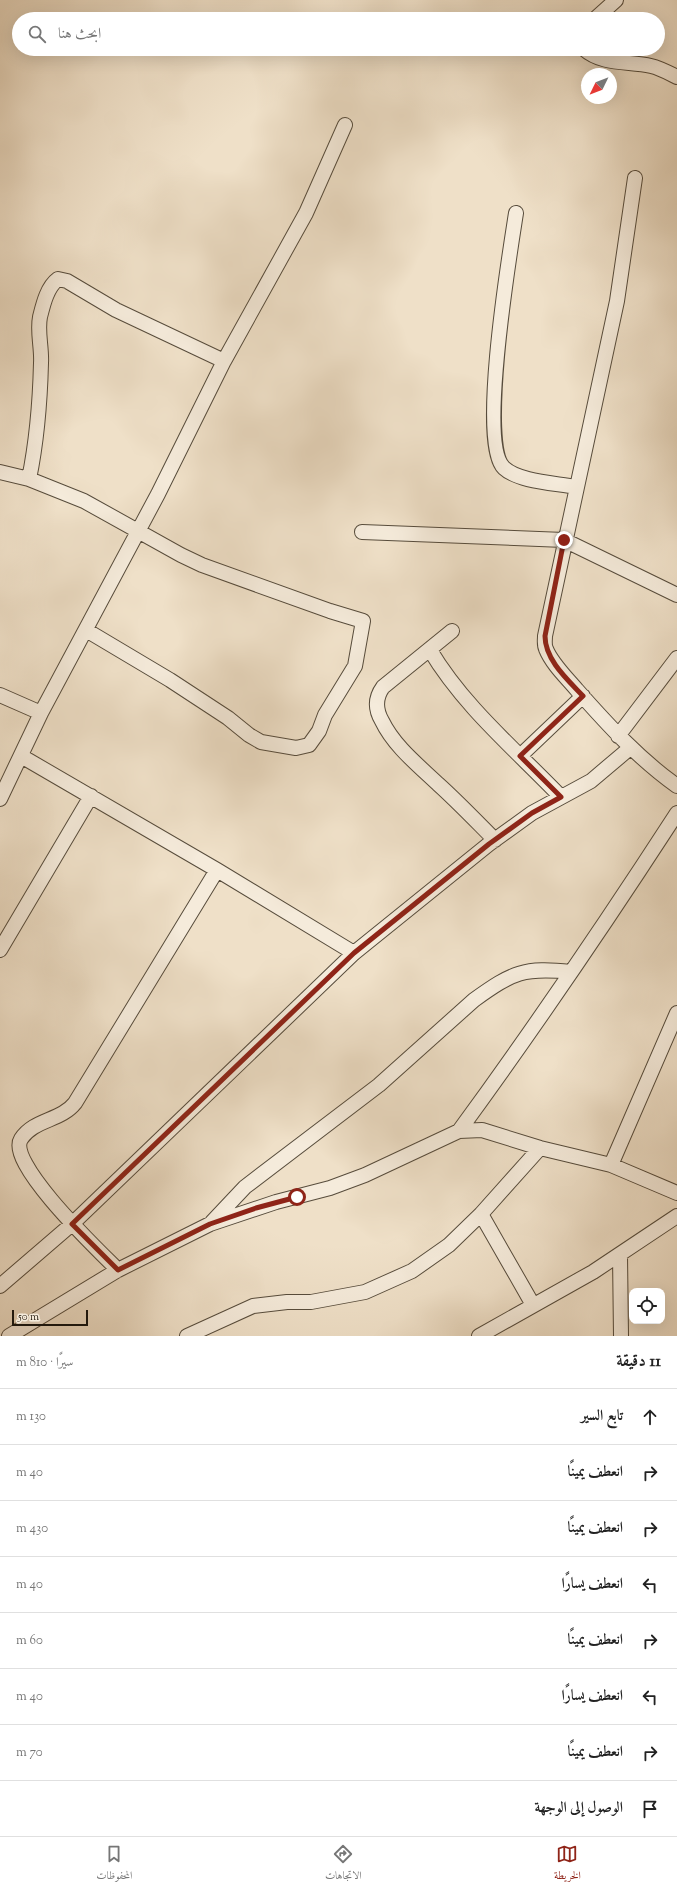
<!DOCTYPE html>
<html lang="ar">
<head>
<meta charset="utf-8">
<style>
	body { margin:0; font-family:"Sorts Mill Goudy",Amiri,serif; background:#f6f6f6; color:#222; direction:rtl }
	.controls { position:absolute; right:12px; bottom:12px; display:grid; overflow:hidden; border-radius:8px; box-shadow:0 4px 16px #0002 }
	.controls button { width:36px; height:36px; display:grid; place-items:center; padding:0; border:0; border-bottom:1px solid #e0e0e0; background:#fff; color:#222; font:20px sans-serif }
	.compass { position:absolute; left:581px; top:68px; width:36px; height:36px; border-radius:50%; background:#fff; box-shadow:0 4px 16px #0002; rotate:227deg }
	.scale { position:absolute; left:12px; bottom:10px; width:76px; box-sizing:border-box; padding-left:4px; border:2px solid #241a0d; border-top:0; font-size:11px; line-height:14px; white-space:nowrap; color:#241a0d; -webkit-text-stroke:3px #f5ebdb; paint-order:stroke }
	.stop { position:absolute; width:12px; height:12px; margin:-9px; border:3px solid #8f2418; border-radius:50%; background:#fff }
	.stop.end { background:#8f2418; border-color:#fff; box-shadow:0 1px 4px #0008 }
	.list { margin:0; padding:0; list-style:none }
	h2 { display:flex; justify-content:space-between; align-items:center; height:52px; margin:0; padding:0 16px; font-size:17px }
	h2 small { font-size:13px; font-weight:400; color:#767676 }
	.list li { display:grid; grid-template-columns:26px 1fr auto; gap:12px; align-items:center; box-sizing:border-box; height:56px; padding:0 16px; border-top:1px solid #e0e0e0 }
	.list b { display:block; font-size:15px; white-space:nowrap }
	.list em { font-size:13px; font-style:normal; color:#767676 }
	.icon { flex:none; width:22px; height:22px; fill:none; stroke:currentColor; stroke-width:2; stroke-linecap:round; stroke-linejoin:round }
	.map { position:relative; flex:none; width:677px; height:1336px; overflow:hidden; direction:ltr }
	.search { position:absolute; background:#fff; box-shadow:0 4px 16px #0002; left:12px; right:12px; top:12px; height:44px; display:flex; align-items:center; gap:10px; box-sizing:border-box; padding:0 14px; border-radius:22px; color:#767676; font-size:15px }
	.sheet { height:500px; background:#fff }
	nav { display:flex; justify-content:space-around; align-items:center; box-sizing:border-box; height:56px; border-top:1px solid #e0e0e0; background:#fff; font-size:11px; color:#767676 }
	nav a { display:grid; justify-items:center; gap:2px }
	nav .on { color:#8f2418 }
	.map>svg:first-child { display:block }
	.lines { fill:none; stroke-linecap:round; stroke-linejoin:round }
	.minor-casing { stroke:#574c3c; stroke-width:16 }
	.minor { stroke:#f5ebdb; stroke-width:14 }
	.route { stroke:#8f2418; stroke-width:5 }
</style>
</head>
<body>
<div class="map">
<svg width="677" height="1336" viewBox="0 0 677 1336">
	<rect width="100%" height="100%" fill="#efe0c8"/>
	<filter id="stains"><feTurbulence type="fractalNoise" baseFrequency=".005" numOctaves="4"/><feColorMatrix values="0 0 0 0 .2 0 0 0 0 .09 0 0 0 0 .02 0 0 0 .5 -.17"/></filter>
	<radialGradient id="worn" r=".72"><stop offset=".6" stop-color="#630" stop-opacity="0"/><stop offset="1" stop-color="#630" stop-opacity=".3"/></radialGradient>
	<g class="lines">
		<defs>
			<path id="minor" d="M595,19l21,-19
				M584,49c18,16 44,12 67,17 9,2 18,7 26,11
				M635,178l-18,123 -72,335c0,4 -1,9 1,13 6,15 21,29 31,41 31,35 62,69 100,96
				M516,213c-6,39 -38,231 -12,255 15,14 52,15 72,19
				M0,472l29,7 55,22 97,54 21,10 128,46 33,10 -8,45 -30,49 -6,16 -10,14 -13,3 -35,-6 -12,-7 -21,-17 -58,-38 -84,-50
				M29,479c8,-39 11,-76 12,-116 1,-15 -4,-31 -1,-46 3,-12 7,-30 18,-38l9,2 49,29 108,51
				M362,532l202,8 113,55
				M452,631l-69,56c-8,11 -8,22 -1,34 12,25 36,44 56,63 20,18 38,37 57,56
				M430,650c34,57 86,100 131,147
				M0,695l41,18
				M618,736l59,-78
				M21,756l196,114 137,83
				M520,756l63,-60
				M0,799l41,-86 117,-219 66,-133 82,-148 39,-88
				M0,950l91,-154
				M459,1131c76,-104 148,-210 218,-318
				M611,1165l66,-152
				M481,1214l52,91
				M212,1222l33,-35 134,-102 95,-85c39,-28 50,-33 97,-28
				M620,1255l1,81
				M118,1270c-18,-18 -112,-107 -97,-131 13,-20 40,-18 54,-36l142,-233
				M0,1286l72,-62 282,-271 135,-109 43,-31 59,-32 39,-33
				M9,1336l109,-66 92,-46 66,-22 54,-14 35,-13 94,-44 23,-1 58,18 71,17 66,28
				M187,1336l66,-30 34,-4h24l54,-10 47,-21 37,-26 32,-31 59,-66
				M479,1336l114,-64 84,-56"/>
		</defs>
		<use href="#minor" class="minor-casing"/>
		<use href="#minor" class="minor"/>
	</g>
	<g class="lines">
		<path class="route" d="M297,1197l-41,11 -46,16 -92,46 -46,-46 282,-271 135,-109 43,-31 29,-16 -41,-41 63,-60c-15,-16 -38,-36 -38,-60l19,-96"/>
	</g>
	<rect width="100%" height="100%" filter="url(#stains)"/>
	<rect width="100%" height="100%" fill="url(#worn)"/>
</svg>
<div class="controls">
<button><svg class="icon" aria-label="locate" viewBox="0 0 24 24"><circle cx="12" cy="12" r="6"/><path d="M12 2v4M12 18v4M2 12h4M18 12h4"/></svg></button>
</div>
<svg class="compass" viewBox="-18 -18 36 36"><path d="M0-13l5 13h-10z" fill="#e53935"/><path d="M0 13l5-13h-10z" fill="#767676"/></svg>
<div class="scale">50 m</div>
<div class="stop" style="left:297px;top:1197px"></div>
<div class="stop end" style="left:564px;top:540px"></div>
<div class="search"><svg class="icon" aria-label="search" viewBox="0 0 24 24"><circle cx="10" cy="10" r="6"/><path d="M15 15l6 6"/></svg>ابحث هنا</div>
</div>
<section class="sheet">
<h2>11 دقيقة<small>سيرًا · 810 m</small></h2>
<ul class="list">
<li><svg class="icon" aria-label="ahead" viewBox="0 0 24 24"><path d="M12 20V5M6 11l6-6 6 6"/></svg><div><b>تابع السير</b></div><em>130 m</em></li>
<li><svg class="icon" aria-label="right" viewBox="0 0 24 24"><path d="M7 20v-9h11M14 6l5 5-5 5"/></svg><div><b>انعطف يمينًا</b></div><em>40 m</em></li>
<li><svg class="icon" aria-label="right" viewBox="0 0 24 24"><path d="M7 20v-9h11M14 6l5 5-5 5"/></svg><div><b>انعطف يمينًا</b></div><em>430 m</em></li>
<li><svg class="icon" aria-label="left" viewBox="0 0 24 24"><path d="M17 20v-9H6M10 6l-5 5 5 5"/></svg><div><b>انعطف يسارًا</b></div><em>40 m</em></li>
<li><svg class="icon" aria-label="right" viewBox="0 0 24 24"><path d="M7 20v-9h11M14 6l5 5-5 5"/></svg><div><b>انعطف يمينًا</b></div><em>60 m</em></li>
<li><svg class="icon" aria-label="left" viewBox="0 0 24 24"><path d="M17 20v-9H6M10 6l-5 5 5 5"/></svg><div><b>انعطف يسارًا</b></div><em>40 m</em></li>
<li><svg class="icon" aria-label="right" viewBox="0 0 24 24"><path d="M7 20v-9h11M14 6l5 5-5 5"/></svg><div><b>انعطف يمينًا</b></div><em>70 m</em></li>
<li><svg class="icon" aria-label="arrive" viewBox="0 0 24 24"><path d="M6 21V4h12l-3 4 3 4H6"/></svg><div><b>الوصول إلى الوجهة</b></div></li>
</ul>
</section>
<nav>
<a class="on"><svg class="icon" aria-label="map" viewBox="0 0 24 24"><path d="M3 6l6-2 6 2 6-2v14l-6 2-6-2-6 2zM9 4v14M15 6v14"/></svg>الخريطة</a>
<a><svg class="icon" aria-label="directions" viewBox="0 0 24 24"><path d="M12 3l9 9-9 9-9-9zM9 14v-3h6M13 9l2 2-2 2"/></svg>الاتجاهات</a>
<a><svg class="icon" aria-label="saved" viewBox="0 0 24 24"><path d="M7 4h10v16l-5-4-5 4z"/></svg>المحفوظات</a>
</nav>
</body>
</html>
